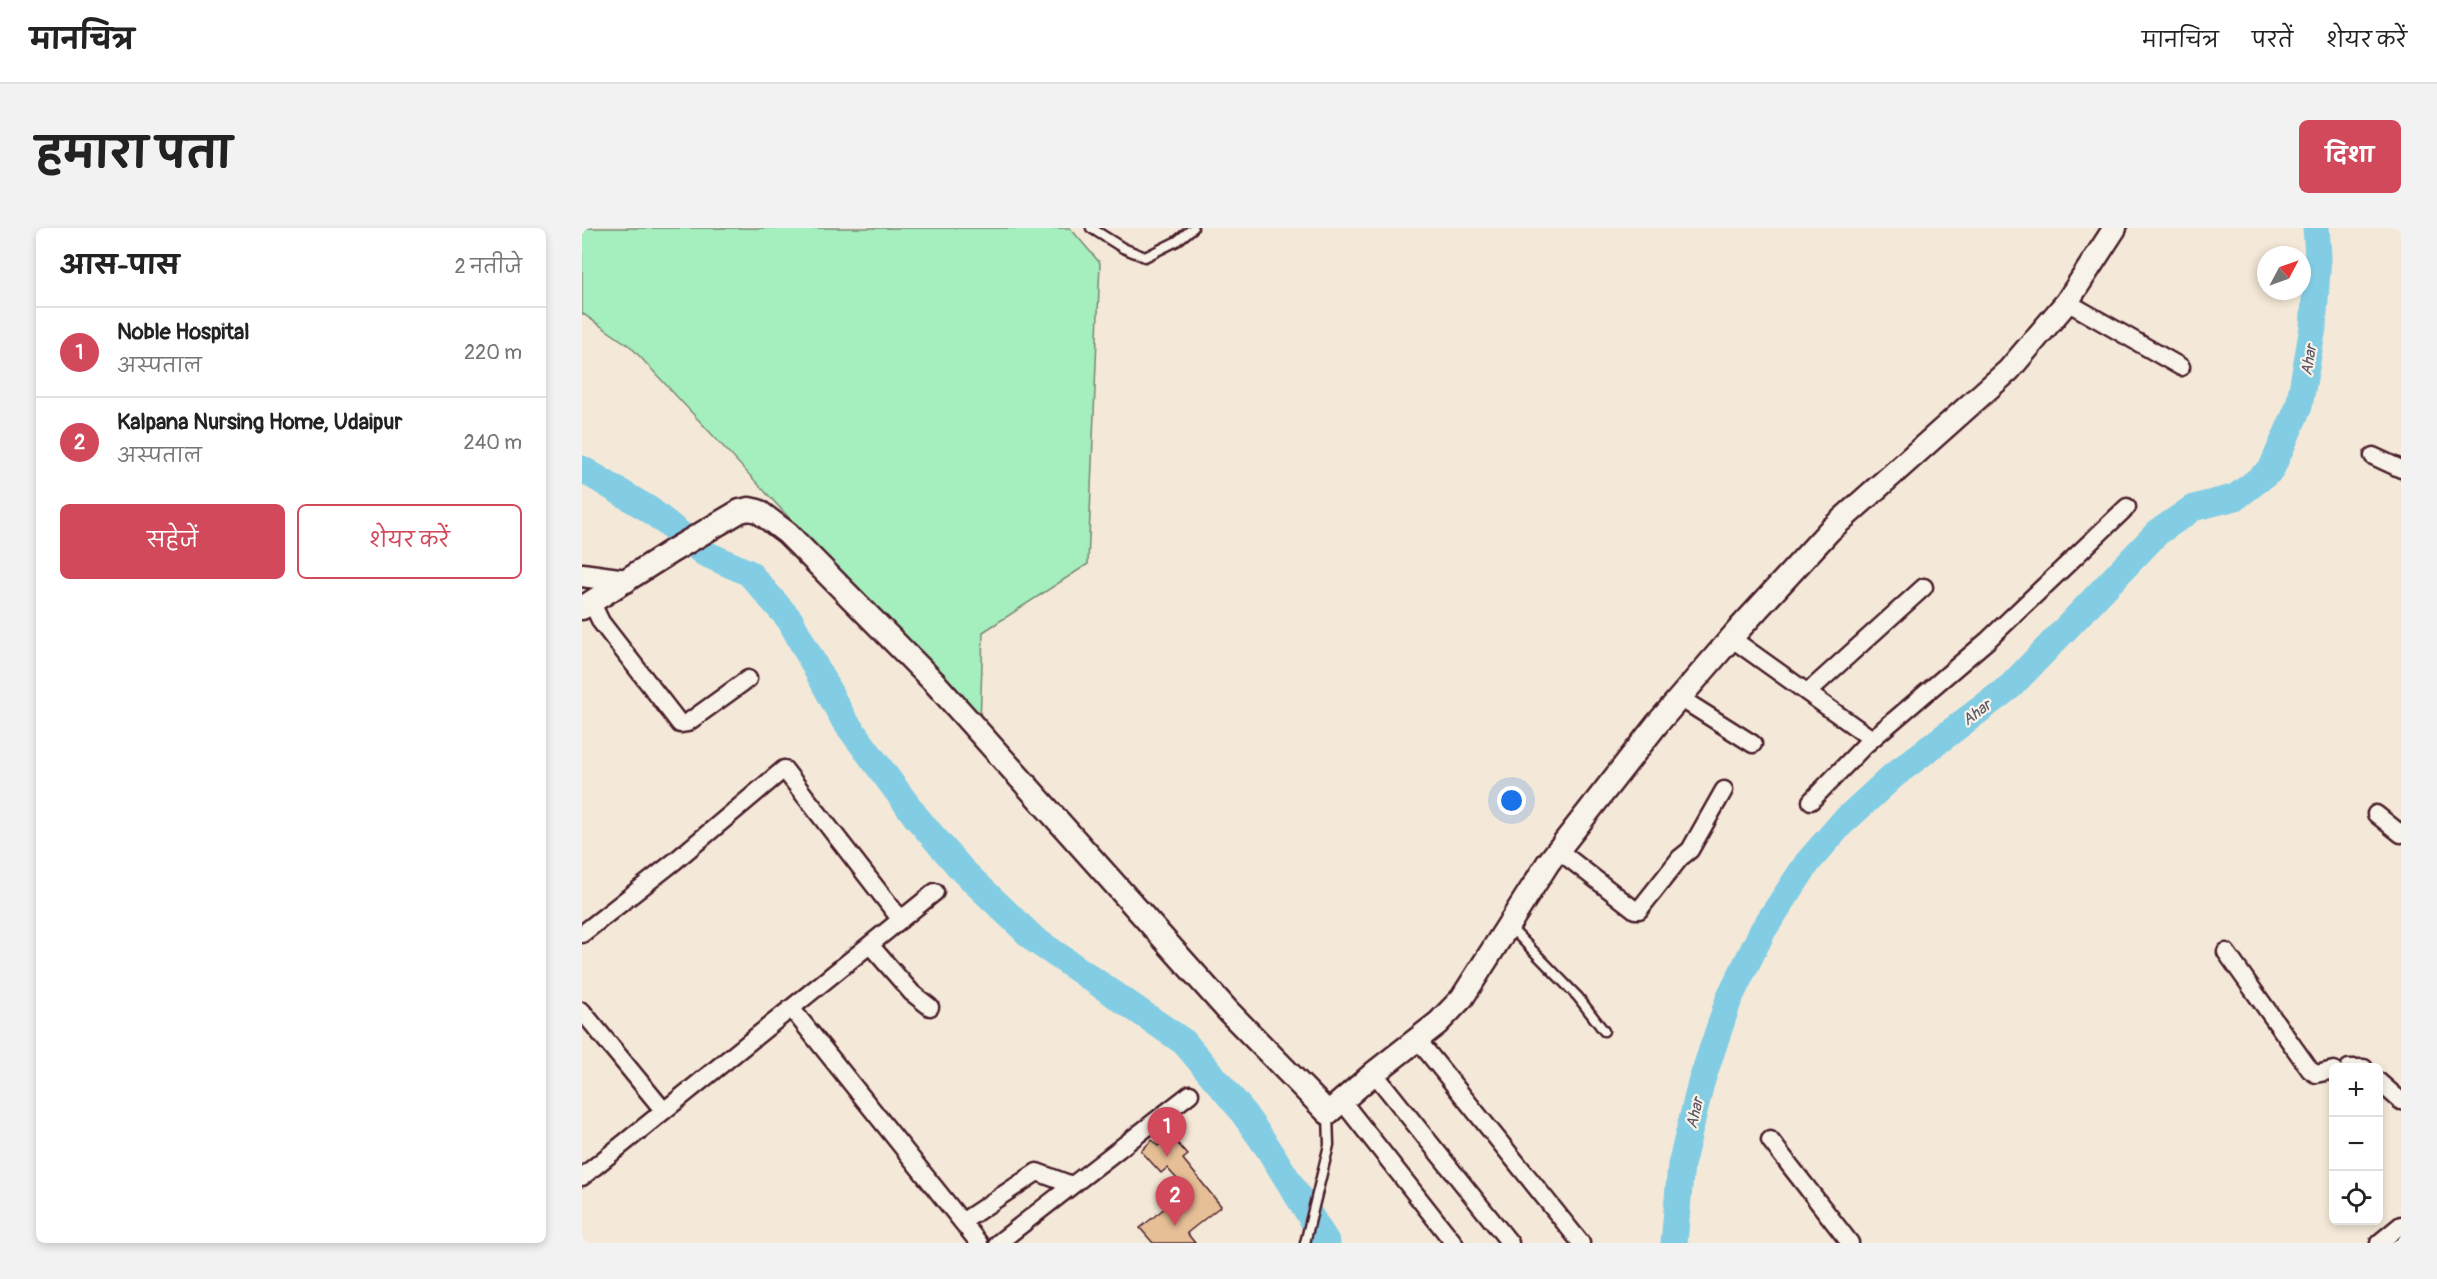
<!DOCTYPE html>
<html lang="hi">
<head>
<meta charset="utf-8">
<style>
	body { margin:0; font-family:Pangolin,"Playpen Sans Deva",sans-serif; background:#f2f2f2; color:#222 }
	.controls { position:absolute; right:18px; bottom:18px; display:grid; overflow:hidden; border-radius:9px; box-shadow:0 3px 9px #0003 }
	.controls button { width:54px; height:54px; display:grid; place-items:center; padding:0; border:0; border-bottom:2px solid #e0e0e0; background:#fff; color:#222; font:30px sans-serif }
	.compass { position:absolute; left:1675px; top:18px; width:54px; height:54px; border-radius:50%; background:#fff; box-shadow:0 3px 9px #0003; rotate:49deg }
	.you { position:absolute; left:930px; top:573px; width:21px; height:21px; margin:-15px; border:4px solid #fff; border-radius:50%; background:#1a73e8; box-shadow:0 0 0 9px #1a73e833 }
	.badge { display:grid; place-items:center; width:39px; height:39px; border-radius:50%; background:#d1495b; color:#fff; font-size:20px; font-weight:700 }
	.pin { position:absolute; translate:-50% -50px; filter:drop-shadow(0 2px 3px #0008) }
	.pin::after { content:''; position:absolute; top:32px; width:21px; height:18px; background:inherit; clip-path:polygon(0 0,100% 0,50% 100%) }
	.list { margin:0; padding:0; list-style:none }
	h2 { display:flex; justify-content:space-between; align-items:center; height:78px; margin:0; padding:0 24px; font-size:26px }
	h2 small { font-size:20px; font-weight:400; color:#767676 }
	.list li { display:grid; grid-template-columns:39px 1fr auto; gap:18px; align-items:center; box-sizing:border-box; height:90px; padding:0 24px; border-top:2px solid #e0e0e0 }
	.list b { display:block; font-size:22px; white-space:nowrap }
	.list p { margin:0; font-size:20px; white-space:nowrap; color:#767676 }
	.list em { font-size:20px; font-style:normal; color:#767676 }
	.actions { display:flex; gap:12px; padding:18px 24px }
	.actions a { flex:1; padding:14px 0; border:2px solid #d1495b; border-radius:9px; text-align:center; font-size:21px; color:#d1495b }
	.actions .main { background:#d1495b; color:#fff }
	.icon { flex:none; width:33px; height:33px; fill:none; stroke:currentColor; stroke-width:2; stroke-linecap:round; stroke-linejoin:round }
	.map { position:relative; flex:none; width:1819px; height:1015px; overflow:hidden; border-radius:9px }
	header { display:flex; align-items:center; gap:36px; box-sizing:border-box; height:84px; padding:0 30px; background:#fff; border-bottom:2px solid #e0e0e0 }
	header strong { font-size:28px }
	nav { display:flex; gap:33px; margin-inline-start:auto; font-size:21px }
	.intro { display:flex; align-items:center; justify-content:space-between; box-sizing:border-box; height:144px; padding:0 36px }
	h1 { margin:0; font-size:42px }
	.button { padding:15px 27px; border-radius:9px; background:#d1495b; color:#fff; font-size:21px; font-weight:700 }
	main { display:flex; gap:36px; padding:0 36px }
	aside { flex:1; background:#fff; border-radius:9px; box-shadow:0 3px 9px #0003 }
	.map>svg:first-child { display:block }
	.green { fill:#a5eebd; stroke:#788674; stroke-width:1.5 }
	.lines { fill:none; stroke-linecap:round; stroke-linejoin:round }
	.river { stroke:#83cde4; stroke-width:27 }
	.building { fill:#e7bf97; stroke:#4a1f2b; stroke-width:1.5 }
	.lane-casing { stroke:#4a1f2b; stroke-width:13 }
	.street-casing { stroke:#4a1f2b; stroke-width:21 }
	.secondary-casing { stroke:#4a1f2b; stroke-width:27 }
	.lane { stroke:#f7f3e8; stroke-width:8 }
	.street { stroke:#f7f3e8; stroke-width:16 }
	.secondary { stroke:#f7f3e8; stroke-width:22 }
	.labels { text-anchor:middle; stroke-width:4.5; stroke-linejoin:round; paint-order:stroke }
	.water-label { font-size:16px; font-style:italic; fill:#5b5362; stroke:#f7f3e8 }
</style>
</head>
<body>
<header>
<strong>मानचित्र</strong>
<nav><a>मानचित्र</a><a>परतें</a><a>शेयर करें</a></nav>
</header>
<div class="intro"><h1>हमारा पता</h1><a class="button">दिशा</a></div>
<main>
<aside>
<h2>आस-पास<small>2 नतीजे</small></h2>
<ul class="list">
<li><span class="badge">1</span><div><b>Noble Hospital</b><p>अस्पताल</p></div><em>220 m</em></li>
<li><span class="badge">2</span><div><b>Kalpana Nursing Home, Udaipur</b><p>अस्पताल</p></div><em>240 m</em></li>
</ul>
<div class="actions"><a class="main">सहेजें</a><a>शेयर करें</a></div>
</aside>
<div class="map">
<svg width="1819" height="1015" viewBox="0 0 1819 1015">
	<rect width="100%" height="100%" fill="#f4e9d8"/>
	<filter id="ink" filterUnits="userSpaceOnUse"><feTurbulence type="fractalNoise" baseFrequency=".0167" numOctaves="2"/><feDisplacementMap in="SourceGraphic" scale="12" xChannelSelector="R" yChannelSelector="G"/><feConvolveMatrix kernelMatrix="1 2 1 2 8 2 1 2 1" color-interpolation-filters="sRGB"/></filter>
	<g filter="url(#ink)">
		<path class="green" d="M0,0h488l30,35 -12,301 -105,68 -3,92 -349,-377 -49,-34z"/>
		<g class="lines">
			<path class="river" d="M0,241l68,41 54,43 45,20 41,47 54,100 73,98 46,53 72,69 149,102 55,65 29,41 59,95
				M1092,1015l7,-78 20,-82 28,-84 34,-69 45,-68 34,-39 52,-48 117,-89 146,-153 36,-25 43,-11 35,-27 28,-64 14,-78 5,-72 -2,-28"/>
		</g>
		<path class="building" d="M588,907l18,20 -5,4 38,47 -34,27 8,10h-42l-13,-15 47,-38 -20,-22 -6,5 -20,-22 11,-11 6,6z"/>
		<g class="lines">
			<defs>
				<path id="lane" d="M509,0l32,20 22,9 32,-16 16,-13
					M928,699l68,70 26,34
					M723,1015l24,-98 -1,-31"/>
				<path id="street" d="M1485,74l114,65
					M1791,228l28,13
					M9,373l10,21 79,102 7,-1 61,-44
					M1149,410l141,101
					M1226,464l116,-105
					M1098,470l73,46
					M1229,573l54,-56 123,-105 139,-133
					M1794,586l25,20
					M976,622l77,60h4l41,-52 10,-8 34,-60
					M0,706l93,-73 109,-92 117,151
					M288,717l42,48 18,14
					M1644,724l84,118 6,4 18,-4
					M209,780l188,235
					M0,783l82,100
					M835,811l164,204
					M1767,840h15
					M792,845l136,170
					M1796,853l23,20
					M760,873l112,142
					M1188,912l80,103
					M0,949l353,-285
					M380,994l75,-50 35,13
					M416,1015l192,-149
					M1797,1015l22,-18"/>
				<path id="secondary" d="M0,347l44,6
					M0,380l90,-57 68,-40 9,-2 9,2 29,22 148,150 294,329 99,101 46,-40 64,-50 24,-25 86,-135 109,-139 83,-96 89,-97 180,-161 58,-68 48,-74"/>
			</defs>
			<use href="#lane" class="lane-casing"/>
			<use href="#street" class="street-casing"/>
			<use href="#secondary" class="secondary-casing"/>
			<use href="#lane" class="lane"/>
			<use href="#street" class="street"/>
			<use href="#secondary" class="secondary"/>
		</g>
	</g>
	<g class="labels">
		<g class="water-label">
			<text transform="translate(1726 132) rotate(-80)" y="6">Ahar</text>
			<text transform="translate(1394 484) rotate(-37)" y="6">Ahar</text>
			<text transform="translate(1112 885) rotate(-77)" y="6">Ahar</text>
		</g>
	</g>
</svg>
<div class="controls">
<button>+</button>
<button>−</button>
<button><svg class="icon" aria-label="locate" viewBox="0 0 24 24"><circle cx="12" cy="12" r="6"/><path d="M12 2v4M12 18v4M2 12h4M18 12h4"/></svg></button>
</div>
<svg class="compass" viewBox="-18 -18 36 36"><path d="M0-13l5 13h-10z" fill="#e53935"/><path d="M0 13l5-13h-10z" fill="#767676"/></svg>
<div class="you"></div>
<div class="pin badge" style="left:585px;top:929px">1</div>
<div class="pin badge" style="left:593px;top:998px">2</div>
</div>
</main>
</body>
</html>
